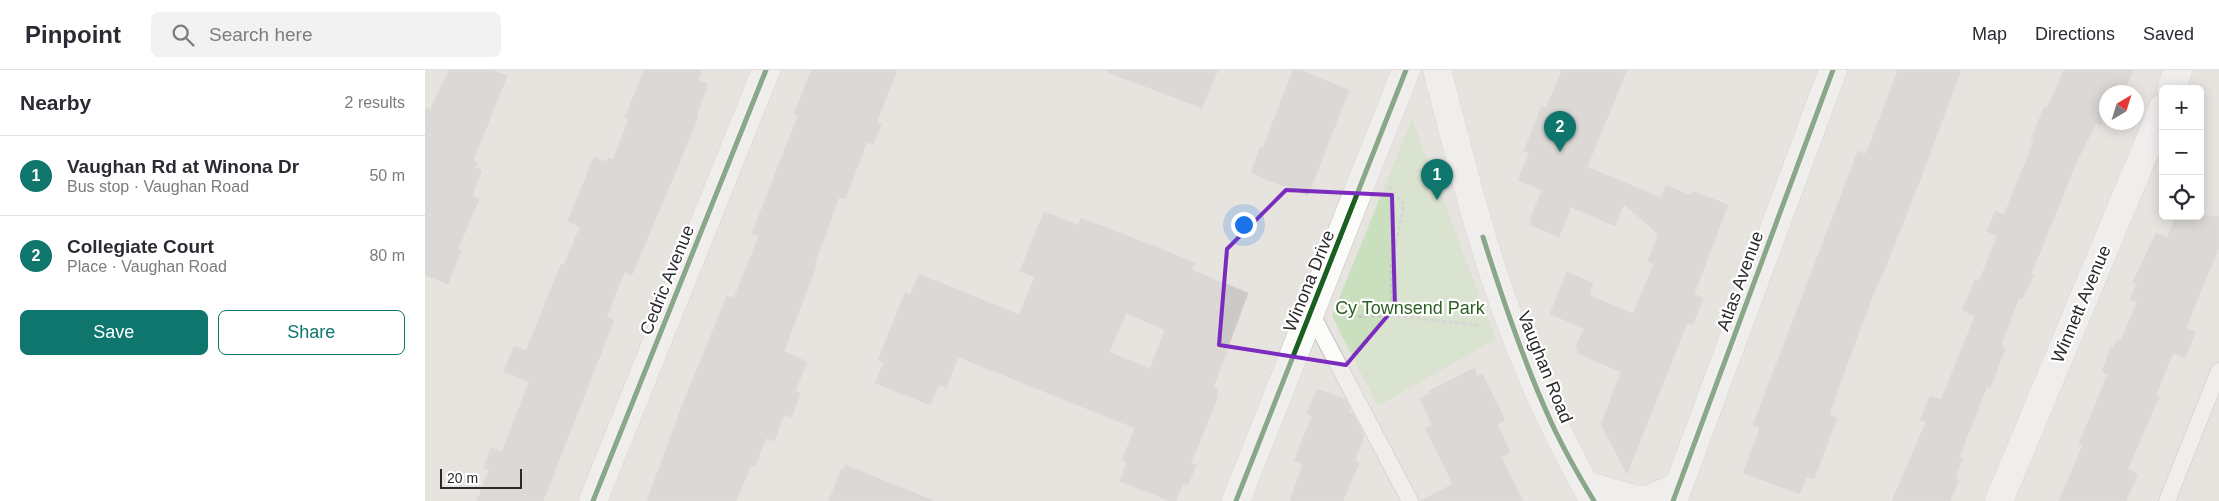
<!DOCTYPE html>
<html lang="en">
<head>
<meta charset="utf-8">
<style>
	body { margin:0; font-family:Helvetica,sans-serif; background:#f2f2f3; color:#2b2b33 }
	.controls { position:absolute; right:15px; top:15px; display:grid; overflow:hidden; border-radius:8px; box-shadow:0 2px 12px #0003 }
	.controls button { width:45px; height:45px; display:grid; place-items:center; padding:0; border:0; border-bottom:1px solid #e1e1e2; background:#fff; color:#2b2b33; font:25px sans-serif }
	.compass { position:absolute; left:1674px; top:15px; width:45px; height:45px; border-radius:50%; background:#fff; box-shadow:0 2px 12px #0003; rotate:38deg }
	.scale { position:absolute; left:15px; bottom:12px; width:82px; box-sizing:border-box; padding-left:5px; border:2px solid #2a2a2a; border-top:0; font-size:14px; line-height:18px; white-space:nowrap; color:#2a2a2a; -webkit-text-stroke:4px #fff; paint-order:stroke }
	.you { position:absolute; left:818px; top:154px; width:18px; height:18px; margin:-12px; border:4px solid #fff; border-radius:50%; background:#1a73e8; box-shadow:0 0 0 8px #1a73e833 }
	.badge { display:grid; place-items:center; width:32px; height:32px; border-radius:50%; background:#0f766e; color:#fff; font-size:16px; font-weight:700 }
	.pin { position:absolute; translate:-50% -41px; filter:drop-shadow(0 1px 2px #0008) }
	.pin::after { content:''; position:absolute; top:26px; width:18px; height:15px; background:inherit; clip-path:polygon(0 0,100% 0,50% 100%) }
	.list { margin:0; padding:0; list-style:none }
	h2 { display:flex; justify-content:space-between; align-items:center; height:65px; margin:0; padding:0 20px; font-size:21px }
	h2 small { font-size:16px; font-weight:400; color:#7c7c81 }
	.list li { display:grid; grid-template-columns:32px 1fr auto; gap:15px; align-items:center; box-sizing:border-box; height:80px; padding:0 20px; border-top:1px solid #e1e1e2 }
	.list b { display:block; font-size:19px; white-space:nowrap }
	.list p { margin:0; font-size:16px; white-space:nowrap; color:#7c7c81 }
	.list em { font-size:16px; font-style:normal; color:#7c7c81 }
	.actions { display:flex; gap:10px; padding:15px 20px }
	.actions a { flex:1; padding:11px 0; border:1px solid #0f766e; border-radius:8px; text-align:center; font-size:18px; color:#0f766e }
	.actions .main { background:#0f766e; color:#fff }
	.icon { flex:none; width:28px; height:28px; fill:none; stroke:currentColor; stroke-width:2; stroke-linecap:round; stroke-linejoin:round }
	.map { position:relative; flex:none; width:1794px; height:431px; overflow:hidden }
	header { display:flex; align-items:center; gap:30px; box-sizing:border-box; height:70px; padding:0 25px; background:#fff; border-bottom:1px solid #e1e1e2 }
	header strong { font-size:24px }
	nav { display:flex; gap:28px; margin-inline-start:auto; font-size:18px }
	.search { width:350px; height:45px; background:#f2f2f3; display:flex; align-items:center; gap:12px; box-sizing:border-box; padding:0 18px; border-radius:8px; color:#7c7c81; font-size:19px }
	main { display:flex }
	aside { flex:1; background:#fff }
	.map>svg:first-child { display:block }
	.green { fill:#c9dfbd }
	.building { fill:#cccac7; stroke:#d2d0cc; fill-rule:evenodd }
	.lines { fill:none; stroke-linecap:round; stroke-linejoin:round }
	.lane-casing { stroke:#c2c0c0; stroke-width:18 }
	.street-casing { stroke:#c2c0c0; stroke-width:29 }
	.secondary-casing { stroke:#c2c0c0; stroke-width:29 }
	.path { stroke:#c6c6c5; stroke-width:3; stroke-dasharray:4 2.5; stroke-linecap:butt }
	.lane { stroke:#fbfbfa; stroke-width:16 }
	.street { stroke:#fbfbfa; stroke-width:28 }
	.secondary { stroke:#fbfbfa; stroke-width:28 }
	.cycleway-casing { stroke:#fff; stroke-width:8 }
	.cycleway { stroke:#1b5e20; stroke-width:5 }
	.marked { fill:none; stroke:#7b2cbf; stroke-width:4; stroke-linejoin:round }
	.labels { text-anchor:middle; stroke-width:4.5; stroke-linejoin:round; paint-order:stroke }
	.street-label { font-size:18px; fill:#2a2a2a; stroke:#fff }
	.park-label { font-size:18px; fill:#2b5f22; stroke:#fff }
</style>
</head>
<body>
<header>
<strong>Pinpoint</strong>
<div class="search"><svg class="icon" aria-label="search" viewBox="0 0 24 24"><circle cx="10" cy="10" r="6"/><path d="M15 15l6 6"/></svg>Search here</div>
<nav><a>Map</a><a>Directions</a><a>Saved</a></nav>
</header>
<main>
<aside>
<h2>Nearby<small>2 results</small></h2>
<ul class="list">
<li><span class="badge">1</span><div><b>Vaughan Rd at Winona Dr</b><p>Bus stop · Vaughan Road</p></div><em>50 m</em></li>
<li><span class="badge">2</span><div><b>Collegiate Court</b><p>Place · Vaughan Road</p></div><em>80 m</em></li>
</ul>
<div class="actions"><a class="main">Save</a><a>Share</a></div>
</aside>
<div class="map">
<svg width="1794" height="431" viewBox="0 0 1794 431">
	<rect width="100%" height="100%" fill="#e7e4e0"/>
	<path class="green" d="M987,49l84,220 -118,67 -46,-90z"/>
	<path class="building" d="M24,0h42l16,6 -34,85 4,1 -2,6 7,2 -10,26 7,3 -21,50 3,2 -13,33 -23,-9v-167l5,2z
		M219,0h58l-4,10 10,4 -12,33 2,1 -66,157 -8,-3 -17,45 7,3 -71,181h-66l12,-31 -5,-2 7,-20 11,4 27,-70 -25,-10 10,-26 12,5 35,-87 3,1 16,-38 -12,-6 26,-64 13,5 1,-4 5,2 16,-41 -4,-1z
		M386,0h86l-20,52 5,2 -9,20 -6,-2 -22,57 -6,-2 -24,66 2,1 -33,87 23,11 -12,29 5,2 -8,24 -8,-2 -10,26 -8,-3 -11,29 -4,-1 -15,35h-89l35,-95 45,-110 7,2 25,-62 -7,-3 46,-117 -4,-2z
		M682,0h111l-16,38 -95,-36z
		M868,0h7l49,20 -41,105 -46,-17 -11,-6 9,-25 3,1z
		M1137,0h65l-40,97 74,31 5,-13 25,11 2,-5 35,14 -34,89 9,4 -10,27 -6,-2 -60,151 -26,-50 20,-52 -44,-19 2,-5 -3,-1 8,-19 -34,-14 17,-42 26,11 -4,12 44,19 21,-50 -6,-3 10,-27 -34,-30 -9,22 -44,-19 -12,30 -28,-12 1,-4 -2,-1 12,-30 -24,-10 11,-27 -5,-2 18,-45 4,2z
		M1473,0h63l-41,110 -41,103 -1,-1 -38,101 -11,32 8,3 -23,61 -8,-2 -6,17 -57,-21 16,-41v-5l-6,-2 105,-274 8,3z
		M1639,0h69l-9,22h-17v20l-6,13 -5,-2 -18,36 -47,115 3,1 -12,24 -3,-1 -18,46 4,5 -15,39 -3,-2 -28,71 4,2 -8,20 4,1 -9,21h-58l34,-79 -6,-2 10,-24 11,4 34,-84 -13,-6 13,-30 4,2 18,-46 -10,-5 8,-20 9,4 30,-74 -3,-1 13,-33 3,1z
		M619,142l34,13 3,-7 75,29 39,16 -3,7 56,23 -35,95 5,2 -2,5 2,1 -27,67 5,2 -8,20 -5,-2 -7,18h-6l-50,-20 7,-19 -5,-2 13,-32 -177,-71 -12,31 -7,-3 -9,20 -55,-22 9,-20 -6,-3 27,-67 5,2 9,-21 100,41 16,-38 -15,-6zM701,243l39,17 -15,39 -41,-17z
		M1751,146h43v31l-33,81 10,4 -11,26 -12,-5 -17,42 3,2 -31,72 10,5 -12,27h-67l24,-56 -4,-2 29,-69 -6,-2 9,-25 3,1 3,-8 4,1 16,-39 -7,-3 7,-15 -4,-2 23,-49 11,5z
		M1049,298l3,8 5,-2 23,46 -8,4 13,28 -9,5 22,44h-103l33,-17 -28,-56 7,-3 -12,-26 10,-6 -1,-2z
		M892,319l28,10 5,9 -2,4 5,2 11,21 -9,26 4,2 -16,38h-53l13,-37 -9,-3 18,-45 -5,-2z
		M420,395l87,35v1h-103l12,-32 2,1z"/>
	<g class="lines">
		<defs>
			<path id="lane" d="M886,243l99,188
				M1742,431l52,-130"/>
			<path id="street" d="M1746,19l7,-19
				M168,431l173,-431
				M811,431l170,-431
				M1248,431l160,-431
				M1574,431l164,-393"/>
			<path id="secondary" d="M1012,0c22,83 42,168 72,248 23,64 52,124 85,183
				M1160,415l52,15 12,-1 29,-12"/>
		</defs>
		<use href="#lane" class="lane-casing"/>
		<use href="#street" class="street-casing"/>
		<use href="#secondary" class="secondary-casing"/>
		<path class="path" d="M964,116l15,19 -13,60 1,50
			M915,242l10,5 42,-2 90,11"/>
		<use href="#lane" class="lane"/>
		<use href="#street" class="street"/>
		<use href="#secondary" class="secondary"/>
		<defs>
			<path id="cycleway" d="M1058,167c20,64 41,126 69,187 12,26 27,52 42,77
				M168,431l173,-431
				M811,431l170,-431
				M1248,431l160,-431"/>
		</defs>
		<use href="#cycleway" class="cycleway-casing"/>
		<use href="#cycleway" class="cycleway"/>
	</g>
	<path d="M0 0H1794V431H0ZM861,120l106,5 3,112 -49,58 -127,-20 8,-96z" fill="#e7e4e0" fill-opacity=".55" fill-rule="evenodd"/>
	<path class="marked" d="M861,120l106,5 3,112 -49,58 -127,-20 8,-96z"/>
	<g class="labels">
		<g class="street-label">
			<text transform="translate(242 210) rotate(-68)" y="6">Cedric Avenue</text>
			<text transform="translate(884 211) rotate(-68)" y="6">Winona Drive</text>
			<text transform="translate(1315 211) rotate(-70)" y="6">Atlas Avenue</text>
			<text transform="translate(1656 234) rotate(-67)" y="6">Winnett Avenue</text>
			<text transform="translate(1120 297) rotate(68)" y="6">Vaughan Road</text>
		</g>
		<g class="park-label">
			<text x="985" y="244">Cy Townsend Park</text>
		</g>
	</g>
</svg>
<div class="controls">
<button>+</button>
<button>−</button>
<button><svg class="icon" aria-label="locate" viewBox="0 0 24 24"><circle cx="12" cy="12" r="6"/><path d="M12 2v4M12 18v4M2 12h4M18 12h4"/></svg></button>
</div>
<svg class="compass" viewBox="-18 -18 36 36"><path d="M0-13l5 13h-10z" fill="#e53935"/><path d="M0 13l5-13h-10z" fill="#7c7c81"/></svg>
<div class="scale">20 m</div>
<div class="you"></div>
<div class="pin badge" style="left:1012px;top:130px">1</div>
<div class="pin badge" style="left:1135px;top:82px">2</div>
</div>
</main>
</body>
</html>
